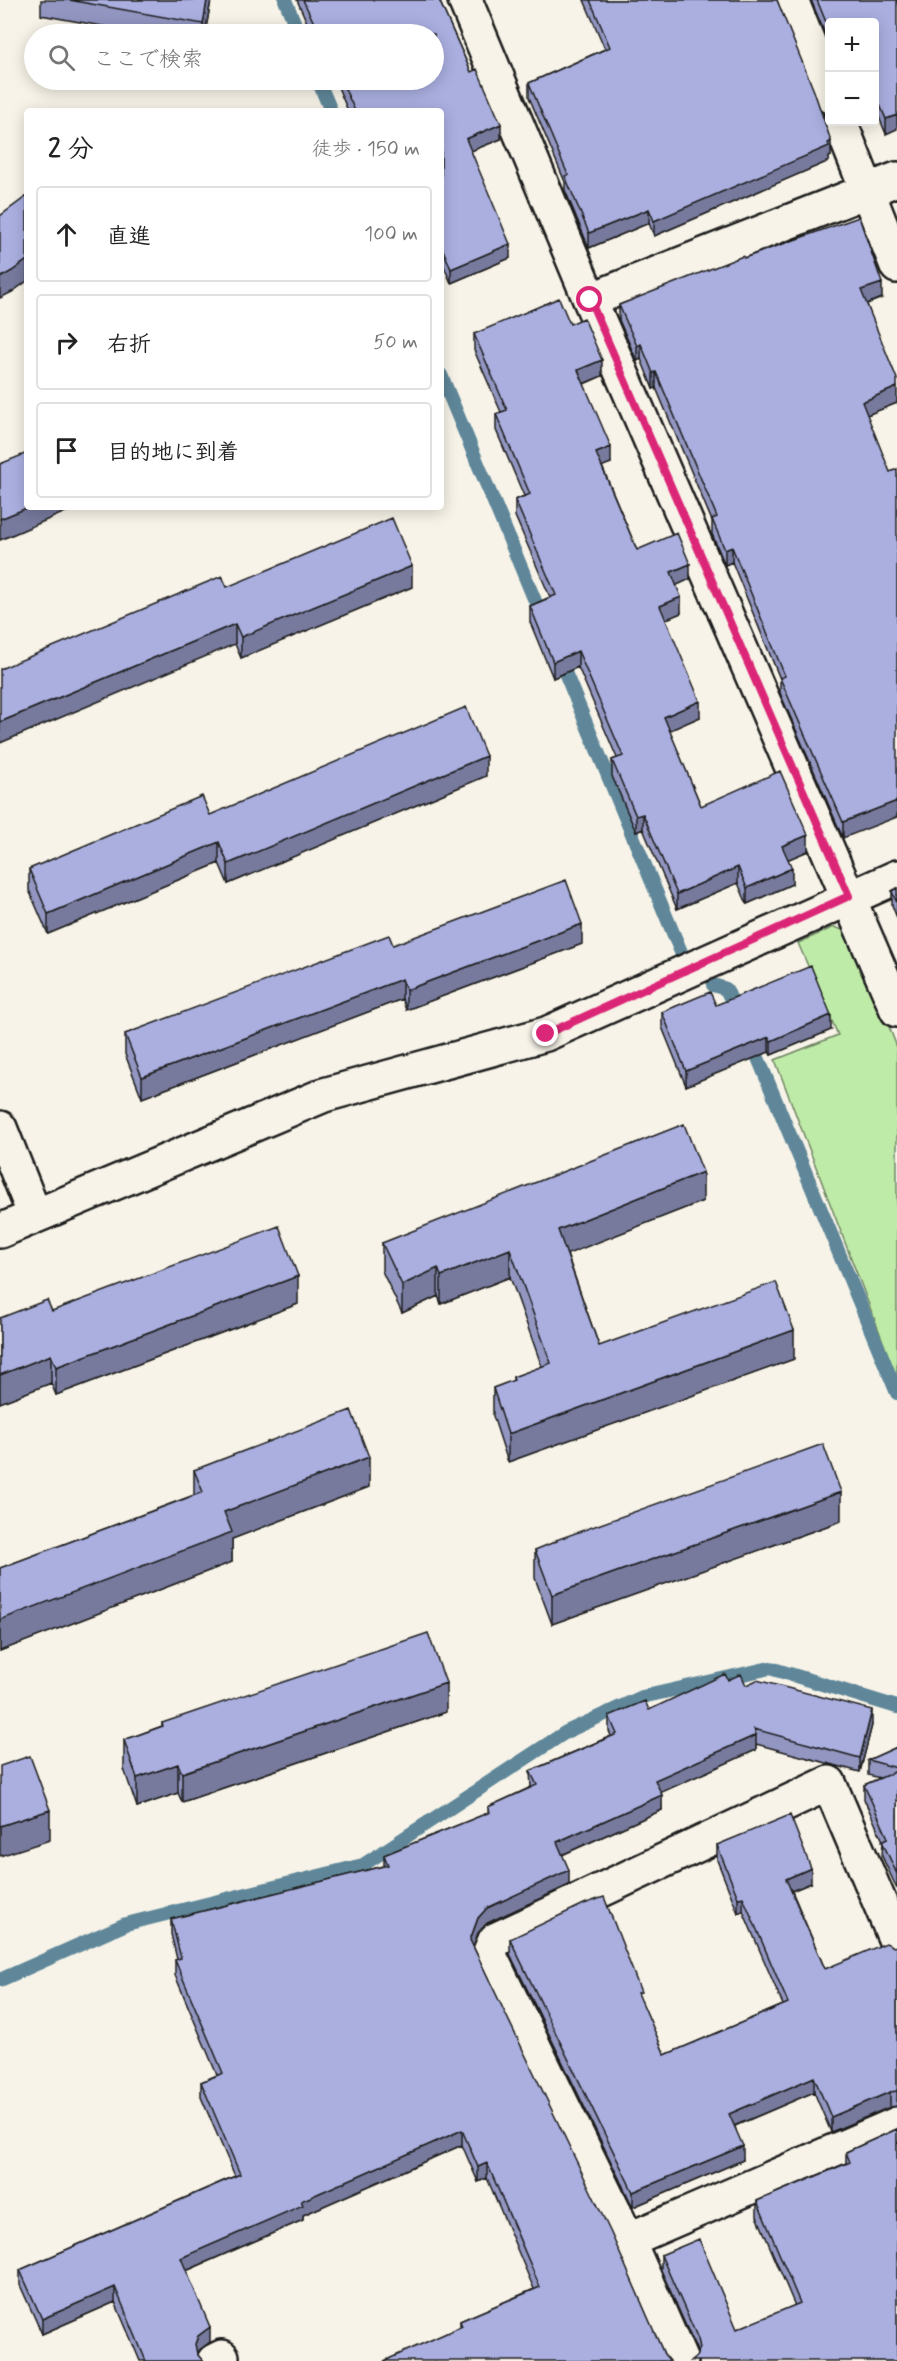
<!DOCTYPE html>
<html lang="ja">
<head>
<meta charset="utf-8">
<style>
	body { margin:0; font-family:Mynerve,"Klee One",sans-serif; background:#f2f2f2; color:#222 }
	.controls { position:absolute; right:18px; top:18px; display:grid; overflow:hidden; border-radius:6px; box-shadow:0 3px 15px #0003 }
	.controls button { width:54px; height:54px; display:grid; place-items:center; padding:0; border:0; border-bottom:2px solid #e0e0e0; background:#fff; color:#222; font:30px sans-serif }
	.stop { position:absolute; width:18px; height:18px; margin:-14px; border:4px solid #db2777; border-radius:50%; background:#fff }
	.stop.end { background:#db2777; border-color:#fff; box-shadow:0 2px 6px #0008 }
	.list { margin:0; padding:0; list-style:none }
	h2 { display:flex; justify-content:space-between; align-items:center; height:78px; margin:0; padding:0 24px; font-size:26px }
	h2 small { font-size:20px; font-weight:400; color:#767676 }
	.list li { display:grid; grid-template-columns:39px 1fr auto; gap:18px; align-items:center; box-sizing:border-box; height:96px; margin:0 12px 12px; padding:0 12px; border:2px solid #e0e0e0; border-radius:6px }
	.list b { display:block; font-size:22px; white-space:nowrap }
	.list em { font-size:20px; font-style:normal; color:#767676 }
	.icon { flex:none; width:33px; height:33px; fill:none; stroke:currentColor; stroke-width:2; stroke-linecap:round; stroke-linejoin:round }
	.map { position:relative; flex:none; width:897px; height:2361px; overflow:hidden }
	.search { position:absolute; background:#fff; box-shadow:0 3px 15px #0003; left:24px; top:24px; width:420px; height:66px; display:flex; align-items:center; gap:15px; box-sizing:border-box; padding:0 21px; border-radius:33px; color:#767676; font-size:22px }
	.panel { position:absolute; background:#fff; box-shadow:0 3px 15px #0003; left:24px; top:108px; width:420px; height:402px; border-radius:6px }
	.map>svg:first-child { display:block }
	.green { fill:#bfeba8; stroke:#6e8462; stroke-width:1.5 }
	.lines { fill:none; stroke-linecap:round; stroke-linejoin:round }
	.stream { stroke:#5f8799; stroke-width:14 }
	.minor-casing { stroke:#1c1c1c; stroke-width:38 }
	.minor { stroke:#f7f3e8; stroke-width:33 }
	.wall { fill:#9296c1; stroke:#1c1c1c; stroke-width:1.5 }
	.shaded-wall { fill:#777a9d; stroke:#1c1c1c; stroke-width:1.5 }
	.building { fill:#aaafe0; stroke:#1c1c1c; stroke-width:1.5 }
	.route { stroke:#db2777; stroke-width:8 }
</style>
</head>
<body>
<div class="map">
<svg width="897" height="2361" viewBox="0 0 897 2361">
	<rect width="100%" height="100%" fill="#f7f3e8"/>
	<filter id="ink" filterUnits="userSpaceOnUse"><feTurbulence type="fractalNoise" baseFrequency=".0167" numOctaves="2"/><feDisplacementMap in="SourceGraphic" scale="12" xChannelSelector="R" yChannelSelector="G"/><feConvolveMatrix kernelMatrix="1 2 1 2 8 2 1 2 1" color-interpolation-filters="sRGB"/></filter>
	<g filter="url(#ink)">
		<path class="green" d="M834,927l18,6 45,114v331l-122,-318 63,-25 -40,-92z"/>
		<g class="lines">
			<path class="stream" d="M285,0l14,34
				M318,80l13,31
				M441,375l102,245
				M559,658l122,294
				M713,985l13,4 12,26
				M751,1041l146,352
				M0,1980l126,-56 237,-59 203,-133 76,-35 128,-29 127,39"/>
			<defs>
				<path id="minor" d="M465,0l125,300 307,710
					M791,0l39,96
					M840,122l57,144
					M590,300l307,-121
					M0,1128l35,88
					M0,1231l324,-136 222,-61 351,-157
					M628,2240l269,-116
					M214,2361l8,-4
					M681,2361l-53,-121 -139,-286 6,-14 334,-157 68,160"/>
			</defs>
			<use href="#minor" class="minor-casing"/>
			<use href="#minor" class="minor"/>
		</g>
		<path class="wall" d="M41,0h170l-6,34h-59l-105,-19z
			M297,0h142l62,139 -30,12 39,107 -59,25 -10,-24v-148h-93l-13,-31h99v-46h-122z
			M584,0h193l54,156 -2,1v4l-175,75 -5,-13 -60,25 -24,-58v-8l-36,-85v-14l76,-34z
			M811,0h86l-11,134 -12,-29v-83h-44v24z
			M744,258l138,40 -15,6 30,99 -30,12 -24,423 -63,-145v-14l-48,-117 -7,3 -13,-31v-13l-56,-133 -3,1 -12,-30 -4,2 -18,-41v-15z
			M570,324l32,52 -18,8 27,79 -9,3 35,84 53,29 -14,6 5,28 -16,6 35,98 -31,13 32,76 107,45 -20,8 4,25 -45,20 -9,-21 -61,26 -34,-80 -7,3 -24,-56v-16l5,-2 -39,-91 -25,11 -23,-56v-16l20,-9 -35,-81v-16l9,-4 -28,-66v-16l5,-2 -27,-62v-16z
			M227,587h185l-171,71 -6,-14z
			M486,776l-258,108 -9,-21 -171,71 -19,-44v-21l181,-54z
			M897,888v30l-5,-13v-14z
			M582,944l-176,66 -4,-11 -260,99 -17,-44v-20l268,-89z
			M716,1005l115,25 -60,25 -2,-3 -83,34 -24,-59v-15z
			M703,1201l-136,53 32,92 195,13 -286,103 -15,-46v-28l20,-7v-4l29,-10 -32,-90 -69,27 -3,-8 -36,17 -20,-42v-28z
			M298,1304l-242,91 -5,-12 -51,20v-85l52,-7z
			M194,1470l175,17 -137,52v23l-232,89v-83l194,-73z
			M841,1521l-289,103 -17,-46v-28z
			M728,1680l144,45 -12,47 -104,-28v6l-95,42 1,18 -100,45 7,30 -82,38 -9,10 -5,13 191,408 -204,-27v-6l74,-32 -47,-111 -9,4 -16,-37 -159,70v5l-117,51 24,71 -12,9 -1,3 6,7h-63l-25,-59 -73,32 -22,-49v-15l215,-94 -34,-79v-15l16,-7 -42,-100v-15l2,-1 -6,-25v-15l213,-53v-11l104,-42v-6l43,-20 -1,-16 81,-35 -2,-5v-15l40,-6z
			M446,1712l-264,90 -4,-9 -41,14 -13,-38v-29l38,-14v-3z
			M897,1747v142l-15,-33 1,-15 -19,-42v-14l16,-7 -12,-3v-15z
			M717,1845l94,38 -19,8 33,78 72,-23v160l-7,1 -59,25 -17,-40 -79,34 8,34 -110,47 -123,-253v-15l131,62 24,54 118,-50 -40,-94 -5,2 -21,-53z
			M897,2129v232l-201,-4 2,-4 -37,-83v-15l76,74 58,-23 -38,-90v-15l89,-38v-11z"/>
		<path class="shaded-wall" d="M207,0h4l-6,34h-2v-10z
			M317,24v10h-2v-9z
			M897,115v14l-11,5v-15z
			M501,124v15l-35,14v-14z
			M831,141v15l-2,1v4l-175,75v-15z
			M649,209v14l-60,25v-15z
			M510,244v14l-59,25v-14z
			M27,260v21l-15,11 -12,6v-20z
			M882,283v15l-21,8v-16z
			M641,344v15l-4,2v-15z
			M602,360v16l-24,10v-16z
			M656,372v16l-3,1v-16z
			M897,387v16l-35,14v-15z
			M611,447v16l-15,6v-16z
			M29,507h48l-77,33v-21z
			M732,547v15l-7,3v-15z
			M690,564v15l-19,9v-16z
			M412,566v21l-171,71v-21z
			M681,597v16l-21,9v-16z
			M235,624v20l-235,99v-21z
			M578,651v16l-25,11v-16z
			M700,701v16l-36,16v-16z
			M486,756v20l-258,108v-20z
			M897,801v16l-54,21v-16z
			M643,814v15l-7,3v-16z
			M808,835v16l-26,11v-16z
			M219,842v21l-171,71v-20z
			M738,867v16l-61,26v-15z
			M792,868v16l-45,20v-16z
			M582,924v20l-176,66v-20z
			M402,979v20l-260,99v-21z
			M831,1015v15l-60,25v-14z
			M769,1037v15l-83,34v-15z
			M703,1172v29l-145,57v-28z
			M510,1249v28l-69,27v-28z
			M438,1268v28l-36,17v-28z
			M298,1276v28l-242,91v-28z
			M794,1330v29l-286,103v-28z
			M51,1355v28l-51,20v-28z
			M369,1457v30l-137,52v23l-232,89v-31l224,-108z
			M841,1492v29l-289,103v-29z
			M446,1683v29l-264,90v-29z
			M872,1710v15l-12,47v-14z
			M756,1735v15l-101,45v-15z
			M178,1764v29l-41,14v-29z
			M662,1795v15l-105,47v-15z
			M50,1810v30l-50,16v-30z
			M811,1868v15l-25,10v-14z
			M569,1870v15l-82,38 -9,10 -8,22v-15l8,-22 9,-10z
			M743,1897v14l-5,2v-15z
			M814,2077v15l-85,36v-14z
			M890,2092v15l-59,25v-15z
			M462,2130v15l-159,70v5l-122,53v-15l120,-57z
			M743,2146v14l-110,47v-15z
			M487,2163v15l-9,4v-15z
			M115,2287v15l-73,32v-15z
			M210,2327v15l-12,9 -3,8v-15l3,-8z"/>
		<path class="building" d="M69,0h138l-4,24z
			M303,0h136l32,72 6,-3 24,55 -35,15 44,105 -59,25 -10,-24v-134h-86l-14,-31h93v-46h-113l-4,-10 -2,1z
			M590,0h187l37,91 17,50 -3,2 1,3 -175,75 -5,-12 -60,24 -24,-57 3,-1 -39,-92 81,-36z
			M817,0h80v115l-11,4 -12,-28v-69h-44v10z
			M27,196v64l-15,11 -12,7v-62z
			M859,217l23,66 -21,7 36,89v8l-35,15 28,70 7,-3v332l-54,21 -63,-144 5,-2 -53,-129 -7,3 -13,-31 5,-2 -61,-145 -3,1 -12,-29 -4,2 -18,-41 124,-49 1,2z
			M559,298l11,26 14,-6 18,42 -24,10 33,77 -15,6 41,97 40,-17 13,31 -19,8 10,25 -21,9 40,95 -36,16 37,89 79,-35 28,64 -26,11 10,22 -45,20 -9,-21 -61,27 -34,-80 -7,2 -24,-56 11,-4 -45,-105 -25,11 -23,-56 26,-11 -41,-95 15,-6 -34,-80 11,-4 -33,-76z
			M27,453v54h2l-29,12v-55z
			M392,518l20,48 -171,71 -6,-13 -235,98v-53l222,-93 5,11z
			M466,707l20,49 -258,108 -9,-22 -171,72 -19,-45 173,-73 8,19z
			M566,880l16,44 -176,66 -4,-11 -260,98 -17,-43 264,-99 4,10z
			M897,888v15l-5,-12z
			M811,966l20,49 -60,26 -2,-4 -83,34 -24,-59 48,-20 6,13z
			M684,1124l19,48 -145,58 41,116 177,-64 18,48 -286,104 -15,-46 21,-8 -1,-3 38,-14 -41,-114 -69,27 -3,-8 -36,17 -20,-42z
			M279,1226l19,50 -242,91 -5,-12 -51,20v-57l47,-18 5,11z
			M351,1410l18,47 -145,55 8,20 -232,88v-52l203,-76 -9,-22z
			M823,1444l18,48 -289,103 -17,-45 22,-9 -1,-1z
			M428,1633l18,50 -264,90 -4,-9 -41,14 -13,-38 39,-14 -1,-3z
			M725,1674l3,6 13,-6 5,11 11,-5 115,30 -12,48 -106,-29 2,6 -101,45 7,15 -105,47 12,28 -82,38 -9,10 -8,22 141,293 53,121 6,7h-286l78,-35 -2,-5 80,-34 -53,-124 -9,4 -16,-37 -161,71 2,4 -122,53 29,69 -12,9 -3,8 2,10 6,7h-57l-31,-74 -73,32 -22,-49 220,-96 -39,-92 22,-9 -48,-113 6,-2 -10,-39 217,-54 -4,-10 106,-43 -2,-5 49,-22 -7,-14 87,-37 -8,-18 36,-15 4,9z
			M897,1747v21l-29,-8z
			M30,1756l20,54 -50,16v-60z
			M897,1771v103l-15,-33 6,-3 -24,-53z
			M790,1815l21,53 -25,11 39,90 61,-26 8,4 3,-1v145l-7,1 -59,25 -17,-40 -85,37 14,32 -110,46 -123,-253 74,-35 20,-7 37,95 -3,1 27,62 123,-52 -45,-106 -5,1 -21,-53z
			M897,2129v232h-206l5,-4 4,-9 -2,-9 -37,-84 38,-16 38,90 63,-26 -43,-102 93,-39 -4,-10z"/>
	</g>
	<g class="lines" filter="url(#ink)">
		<path class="route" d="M546,1034l303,-138 -259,-596"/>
	</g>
</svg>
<div class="controls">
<button>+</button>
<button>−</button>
</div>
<div class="stop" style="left:590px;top:300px"></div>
<div class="stop end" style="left:546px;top:1034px"></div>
<div class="search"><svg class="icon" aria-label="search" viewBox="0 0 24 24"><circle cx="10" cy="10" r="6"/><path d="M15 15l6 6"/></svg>ここで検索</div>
<section class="panel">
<h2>2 分<small>徒歩 · 150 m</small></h2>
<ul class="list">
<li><svg class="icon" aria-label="ahead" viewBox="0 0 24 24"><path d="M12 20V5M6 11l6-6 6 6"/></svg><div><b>直進</b></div><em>100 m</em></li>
<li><svg class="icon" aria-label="right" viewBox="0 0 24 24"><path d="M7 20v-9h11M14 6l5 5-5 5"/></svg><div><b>右折</b></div><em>50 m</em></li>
<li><svg class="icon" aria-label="arrive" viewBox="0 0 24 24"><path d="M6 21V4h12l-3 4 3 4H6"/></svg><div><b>目的地に到着</b></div></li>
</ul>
</section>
</div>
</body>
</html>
